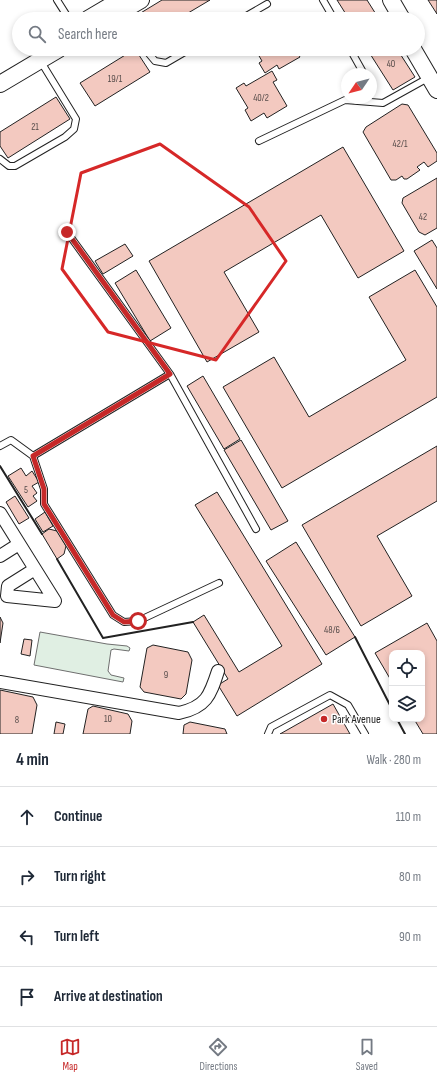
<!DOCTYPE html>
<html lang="en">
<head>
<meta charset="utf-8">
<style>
	body { margin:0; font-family:"Sofia Sans Condensed",sans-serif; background:#f6f6f7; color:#1f2937 }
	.controls { position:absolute; right:12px; bottom:12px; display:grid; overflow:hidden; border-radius:8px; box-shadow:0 2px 6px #0003 }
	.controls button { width:36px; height:36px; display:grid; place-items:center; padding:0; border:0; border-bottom:1px solid #e0e1e3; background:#fff; color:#1f2937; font:20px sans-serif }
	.compass { position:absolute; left:341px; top:68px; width:36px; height:36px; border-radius:50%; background:#fff; box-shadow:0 2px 6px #0003; rotate:235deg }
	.stop { position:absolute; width:12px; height:12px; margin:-9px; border:3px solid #c62828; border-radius:50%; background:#fff }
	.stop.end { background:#c62828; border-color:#fff; box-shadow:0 1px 4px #0008 }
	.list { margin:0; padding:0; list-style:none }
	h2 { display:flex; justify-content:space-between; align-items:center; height:52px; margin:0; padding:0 16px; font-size:17px }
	h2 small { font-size:13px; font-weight:400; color:#747a83 }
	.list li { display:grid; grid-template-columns:26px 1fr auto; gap:12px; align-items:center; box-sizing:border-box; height:60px; padding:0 16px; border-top:1px solid #e0e1e3 }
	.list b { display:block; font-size:15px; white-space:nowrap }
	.list em { font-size:13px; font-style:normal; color:#747a83 }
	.icon { flex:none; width:22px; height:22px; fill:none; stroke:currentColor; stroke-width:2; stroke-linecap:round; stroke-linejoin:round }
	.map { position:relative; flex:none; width:437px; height:734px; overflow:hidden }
	.search { position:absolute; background:#fff; box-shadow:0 2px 6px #0003; left:12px; right:12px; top:12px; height:44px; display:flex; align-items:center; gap:10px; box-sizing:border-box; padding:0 14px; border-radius:22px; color:#747a83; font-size:15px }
	.sheet { height:292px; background:#fff }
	nav { display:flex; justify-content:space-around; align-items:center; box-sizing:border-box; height:56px; border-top:1px solid #e0e1e3; background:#fff; font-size:11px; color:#747a83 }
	nav a { display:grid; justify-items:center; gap:2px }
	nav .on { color:#c62828 }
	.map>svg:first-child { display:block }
	.green { fill:#e0efe3; stroke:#6f6f6f }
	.building { fill:#f3c9c0; stroke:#222 }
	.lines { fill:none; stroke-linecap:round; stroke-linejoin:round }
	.lane-casing { stroke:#222; stroke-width:8 }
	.street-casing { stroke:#222; stroke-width:14 }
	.secondary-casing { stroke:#222; stroke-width:18 }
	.lane { stroke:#fff; stroke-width:6 }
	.street { stroke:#fff; stroke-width:12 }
	.secondary { stroke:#fff; stroke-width:16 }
	.wall { stroke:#222; stroke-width:2 }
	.route { stroke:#c62828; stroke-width:5 }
	.marked { fill:none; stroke:#d62828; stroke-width:3; stroke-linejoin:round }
	.poi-dot { fill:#c62828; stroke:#fff; stroke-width:1.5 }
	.labels { text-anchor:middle; stroke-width:3; stroke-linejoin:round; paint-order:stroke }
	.number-label { font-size:10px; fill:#564c4a }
	.poi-label { font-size:12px; fill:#222; stroke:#fff; text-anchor:start }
</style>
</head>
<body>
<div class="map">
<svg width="437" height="734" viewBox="0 0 437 734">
	<rect width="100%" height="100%" fill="#fff"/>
	<path class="green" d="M40,632l67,12 20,2 3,2 -1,3 -15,-2 -3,1 -3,21 3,4 13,3 -1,4 -89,-17z"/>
	<path class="building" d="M162,0h48l-32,19h-36l-3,-5z
		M337,0h30l12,19h-30z
		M428,0h9v14z
		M135,49l15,23 -55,34 -15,-23z
		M255,49h40l5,8 -21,12 -2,-4 -12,8 -6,-10 3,-2z
		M367,49h30l18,28 -22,13z
		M272,71l5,9 -4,2 14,24 -20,12 -3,-5 -13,8 -6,-11 3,-2 -12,-20 8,-5 2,3z
		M56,97l14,22 -62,39 -8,-12v-14z
		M402,104l6,1 29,48v8l-9,6 -4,-5 -7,5 3,3 -13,9h-3l-2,-3 -6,4h-5l-28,-48 3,-5z
		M343,147l61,104 -46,27 -37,-63 -97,57 35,60 -52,30 -58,-101z
		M437,178v50l-12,7 -6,-3 -17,-29 1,-5z
		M432,240l5,8v41l-23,-38z
		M125,244l8,12 -30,18 -8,-13z
		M136,270l35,58 -21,13 -35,-58z
		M415,270l22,37v90l-155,91 -59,-101 51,-30 35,60 97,-57 -37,-63z
		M203,376l37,63 -16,10 -37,-63z
		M241,440l47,81 -17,9 -47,-80z
		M437,446v55l-60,35 35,60 -51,30 -59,-101z
		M21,468l5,8 6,-5 7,11 -7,4 5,7 -4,3 4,5 -9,6 -20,-31z
		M217,492l105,172 -85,52 -19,-31 10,-6 -35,-57 11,-7 35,57 43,-26 -87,-141z
		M15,496l14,22 -10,6 -13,-22z
		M45,512l8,14 -10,6 -8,-13z
		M49,529l8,2 9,15 -2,8 -7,5 -15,-25z
		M296,542l59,95 -29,18 -60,-94z
		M0,617l3,6 -3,20z
		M427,623l10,18v93h-14l-9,-15h8v-66h-30v29l-17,-29z
		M24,639l8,1 -2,16 -9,-2z
		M153,645l35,7 4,8 -6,34 -5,5 -37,-7 -4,-5 7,-39z
		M0,690l33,7 4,8 -5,29h-32z
		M333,704l17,30h-70z
		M93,706l35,8 4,7 -2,13h-47l5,-25z
		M56,722l9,2 -2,10h-9z
		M190,722l35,7 2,5h-44l1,-9z"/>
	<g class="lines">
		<defs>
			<path id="lane" d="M57,0l12,19
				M323,0l11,19
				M241,19l26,-15
				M145,49l10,12 11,2 24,-14
				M350,49l14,25
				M259,141l86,-41 38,3 45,-25
				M0,159l9,7h6l50,-29 9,-8 2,-10 -41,-67
				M67,232l103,142 86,155
				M0,446l11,-6 22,16 11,33v15l69,111 11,7 14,-1 81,-38
				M33,456l137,-82
				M268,734l3,-7 59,-32 18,10 17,29"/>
			<path id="street" d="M0,513l35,56 -27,17 -1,10 48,5 -20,-32
				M0,556l19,-12
				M0,682l179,31c27,-6 31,-17 39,-42"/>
			<path id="secondary" d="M391,0l11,19
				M110,18l31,-18
				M88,19l32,-19
				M413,49l24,41
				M0,84l59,-35"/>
		</defs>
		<use href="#lane" class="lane-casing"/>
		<use href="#street" class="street-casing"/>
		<use href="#secondary" class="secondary-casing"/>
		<use href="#lane" class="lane"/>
		<use href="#street" class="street"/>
		<use href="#secondary" class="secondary"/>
		<path class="wall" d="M0,466l42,68
			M57,559l46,79 90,-16
			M355,637l37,72
			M397,719l8,15"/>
	</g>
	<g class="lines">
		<path class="route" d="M67,232l103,142 -137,82 11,33v15l69,111 11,7 14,-1"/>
	</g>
	<path class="marked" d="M160,144l89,63 37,54 -70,99 -108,-28 -46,-63 19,-96z"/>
	<circle class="poi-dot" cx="324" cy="719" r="4"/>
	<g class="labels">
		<g class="number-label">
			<text x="391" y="67">40</text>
			<text x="115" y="82">19/1</text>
			<text x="261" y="101">40/2</text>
			<text x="35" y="130">21</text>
			<text x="400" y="147">42/1</text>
			<text x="423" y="220">42</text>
			<text x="26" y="493">5</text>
			<text x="332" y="633">48/6</text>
			<text x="166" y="678">9</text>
			<text x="108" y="722">10</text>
			<text x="17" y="723">8</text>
		</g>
		<g class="poi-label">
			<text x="332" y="723">Park Avenue</text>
		</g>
	</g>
</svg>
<div class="controls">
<button><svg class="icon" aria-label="locate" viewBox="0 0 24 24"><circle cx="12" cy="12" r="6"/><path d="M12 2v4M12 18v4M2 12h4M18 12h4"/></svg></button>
<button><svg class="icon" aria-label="layers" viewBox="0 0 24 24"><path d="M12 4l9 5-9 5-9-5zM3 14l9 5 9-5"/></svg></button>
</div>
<svg class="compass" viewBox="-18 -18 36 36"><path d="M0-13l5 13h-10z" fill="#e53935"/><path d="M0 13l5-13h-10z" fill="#747a83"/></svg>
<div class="stop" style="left:138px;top:621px"></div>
<div class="stop end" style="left:67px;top:232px"></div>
<div class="search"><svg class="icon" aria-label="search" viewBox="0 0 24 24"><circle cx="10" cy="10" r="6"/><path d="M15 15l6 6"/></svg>Search here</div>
</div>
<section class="sheet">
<h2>4 min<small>Walk · 280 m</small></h2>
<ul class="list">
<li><svg class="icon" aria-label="ahead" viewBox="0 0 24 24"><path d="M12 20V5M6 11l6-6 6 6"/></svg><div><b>Continue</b></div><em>110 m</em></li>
<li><svg class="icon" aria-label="right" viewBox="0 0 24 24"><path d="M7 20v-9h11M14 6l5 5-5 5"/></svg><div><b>Turn right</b></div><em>80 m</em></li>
<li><svg class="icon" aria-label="left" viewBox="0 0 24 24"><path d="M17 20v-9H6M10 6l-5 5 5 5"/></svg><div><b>Turn left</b></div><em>90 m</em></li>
<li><svg class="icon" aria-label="arrive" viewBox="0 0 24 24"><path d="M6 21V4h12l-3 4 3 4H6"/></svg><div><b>Arrive at destination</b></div></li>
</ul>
</section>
<nav>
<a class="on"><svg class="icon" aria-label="map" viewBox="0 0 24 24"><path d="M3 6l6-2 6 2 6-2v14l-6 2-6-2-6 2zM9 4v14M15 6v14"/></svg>Map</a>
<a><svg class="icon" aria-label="directions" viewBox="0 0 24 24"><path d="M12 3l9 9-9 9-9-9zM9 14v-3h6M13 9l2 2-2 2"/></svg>Directions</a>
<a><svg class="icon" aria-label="saved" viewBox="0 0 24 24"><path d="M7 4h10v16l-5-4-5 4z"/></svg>Saved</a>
</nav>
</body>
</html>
